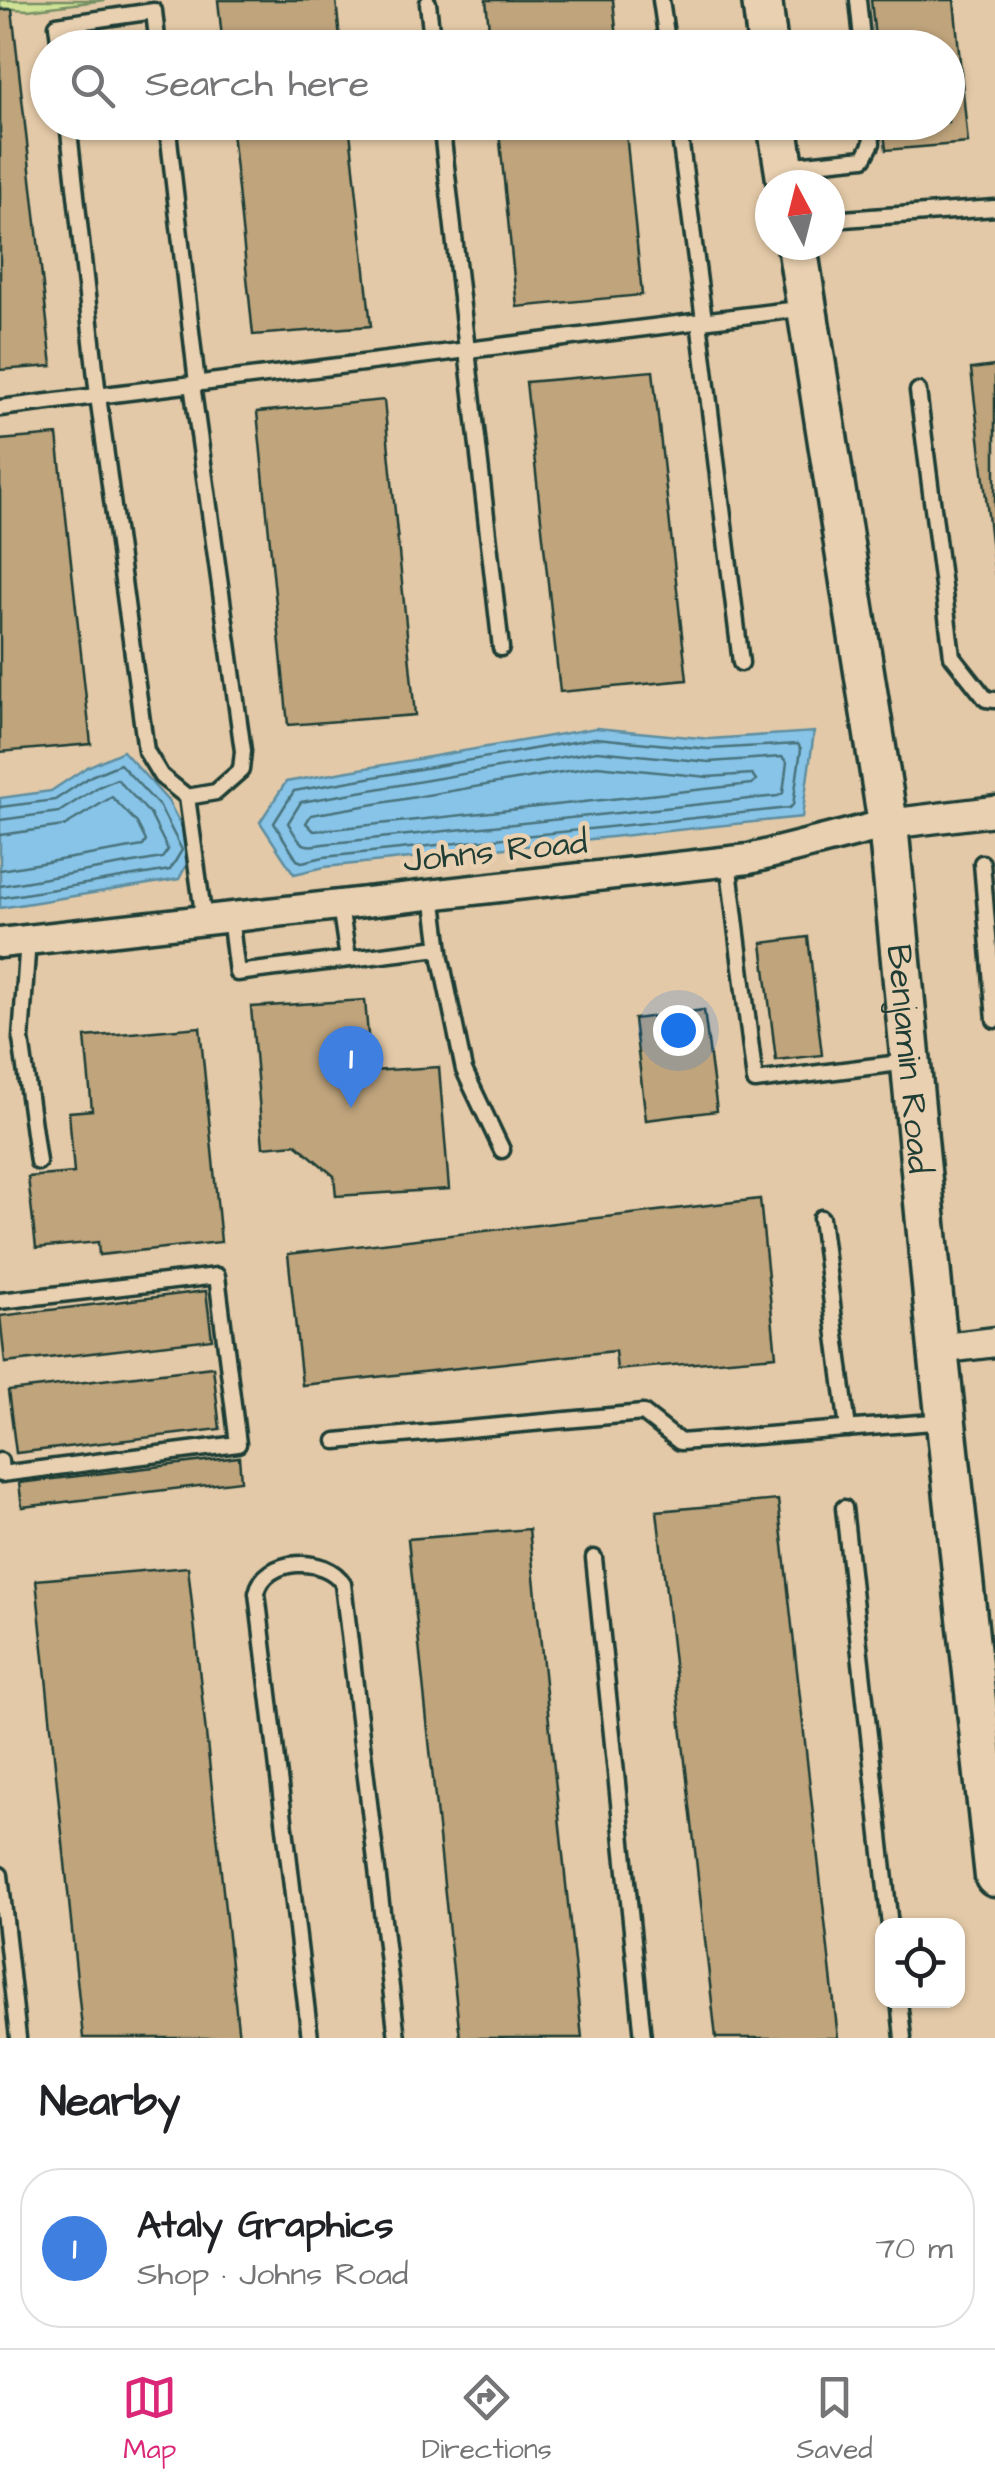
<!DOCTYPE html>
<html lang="en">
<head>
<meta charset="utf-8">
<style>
	body { margin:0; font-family:"Architects Daughter",sans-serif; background:#f2f2f2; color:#202124 }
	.controls { position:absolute; right:30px; bottom:30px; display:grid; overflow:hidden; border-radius:20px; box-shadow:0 2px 8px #0004 }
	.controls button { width:90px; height:90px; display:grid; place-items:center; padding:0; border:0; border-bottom:2px solid #e0e0e0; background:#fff; color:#202124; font:50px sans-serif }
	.compass { position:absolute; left:755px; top:170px; width:90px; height:90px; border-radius:50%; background:#fff; box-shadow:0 2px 8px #0004; rotate:353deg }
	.you { position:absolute; left:678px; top:1030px; width:35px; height:35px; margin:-25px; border:8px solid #fff; border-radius:50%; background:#1a73e8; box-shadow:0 0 0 15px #1a73e833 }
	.badge { display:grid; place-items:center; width:65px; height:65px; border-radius:50%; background:#db2777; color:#fff; font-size:32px; font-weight:700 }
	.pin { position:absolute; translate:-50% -82px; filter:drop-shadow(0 2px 5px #0008) }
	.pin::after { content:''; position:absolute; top:52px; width:35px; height:30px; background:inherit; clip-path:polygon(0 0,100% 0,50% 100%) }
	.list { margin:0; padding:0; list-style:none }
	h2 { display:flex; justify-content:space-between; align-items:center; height:130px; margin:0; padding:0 40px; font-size:42px }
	h2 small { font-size:32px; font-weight:400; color:#757577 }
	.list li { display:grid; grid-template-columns:65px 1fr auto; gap:30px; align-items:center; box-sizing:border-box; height:160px; margin:0 20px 20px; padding:0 20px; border:2px solid #e0e0e0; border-radius:40px }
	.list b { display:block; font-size:38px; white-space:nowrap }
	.list p { margin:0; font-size:32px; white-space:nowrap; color:#757577 }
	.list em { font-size:32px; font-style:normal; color:#757577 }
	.icon { flex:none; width:55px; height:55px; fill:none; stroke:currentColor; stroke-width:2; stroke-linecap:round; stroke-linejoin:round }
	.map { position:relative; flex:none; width:995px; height:2038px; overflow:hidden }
	.search { position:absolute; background:#fff; box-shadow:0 2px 8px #0004; left:30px; right:30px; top:30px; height:110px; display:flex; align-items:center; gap:25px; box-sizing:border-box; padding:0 35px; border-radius:55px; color:#757577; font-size:38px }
	.sheet { height:310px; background:#fff }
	nav { display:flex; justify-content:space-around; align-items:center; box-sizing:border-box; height:140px; border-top:2px solid #e0e0e0; background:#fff; font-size:28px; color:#757577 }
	nav a { display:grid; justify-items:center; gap:5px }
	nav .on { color:#db2777 }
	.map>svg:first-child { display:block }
	.green { fill:#cfe296; stroke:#779065; stroke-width:2.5 }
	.water { fill:#88c4e8; stroke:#5e8ea0; stroke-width:2.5 }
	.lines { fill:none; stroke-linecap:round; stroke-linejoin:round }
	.shore { stroke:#49737c; stroke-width:2.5 }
	.building { fill:#bfa47c; stroke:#1f3d34; stroke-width:2.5 }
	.lane-casing { stroke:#1f3d34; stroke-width:21 }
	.street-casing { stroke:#1f3d34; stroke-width:35 }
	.secondary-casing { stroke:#1f3d34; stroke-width:45 }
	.lane { stroke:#e8d0b0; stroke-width:14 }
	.street { stroke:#e8d0b0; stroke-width:28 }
	.secondary { stroke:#e8d0b0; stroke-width:38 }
	.labels { text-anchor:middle; stroke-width:9; stroke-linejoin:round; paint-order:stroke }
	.street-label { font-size:35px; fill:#1f3d34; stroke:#e8d0b0 }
</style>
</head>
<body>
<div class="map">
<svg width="995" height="2038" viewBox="0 0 995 2038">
	<rect width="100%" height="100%" fill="#e3c9a7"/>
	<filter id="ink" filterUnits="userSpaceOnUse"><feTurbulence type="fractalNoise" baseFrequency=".01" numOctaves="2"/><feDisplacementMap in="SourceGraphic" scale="20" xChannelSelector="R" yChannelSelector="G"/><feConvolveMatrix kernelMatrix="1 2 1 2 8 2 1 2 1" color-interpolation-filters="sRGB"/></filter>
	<g filter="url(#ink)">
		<path class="green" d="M0,0h105l-77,10 -28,-2z"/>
		<path class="water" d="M596,728l114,11 104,-7 -12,85 -477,50 -31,7 -34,-52 26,-40z
			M123,751l45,50 26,49 -15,29 -179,29v-110l51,-7 36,-24z"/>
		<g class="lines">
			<path class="shore" d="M596,738l113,11 89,-5 3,5 -8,56 -4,3 -465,49 -22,5 -5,-2 -23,-37 20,-32z
				M597,751l112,11 73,-5 5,5 -4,31 -5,3 -455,48c-24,5 -23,-2 -35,-21l13,-21z
				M597,766l111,11 44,-3 4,6 -4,4 -438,47 -8,-8 5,-8z
				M0,807l55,-7 36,-24 29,-12 40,43 22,43 -12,20 -170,28
				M0,820l59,-8 39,-25 19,-8 33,35 18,36 -6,8 -162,28
				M0,835l64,-9 48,-29 25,26 9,18 -3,5 -143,24"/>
		</g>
		<path class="building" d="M218,0h118l5,48h-118z
			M486,0h127l5,48h-127z
			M871,0h83l14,143 -82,7 -3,-28h65v-74h-72z
			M12,9l40,357 -52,4v-360z
			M231,122h118l22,204 -118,9z
			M498,122h127l17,173 -125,12z
			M995,366v209l-24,-206z
			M653,371l34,309 -127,12 -34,-310z
			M384,400l31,315 -127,10 -31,-313z
			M57,435l34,309 -91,8v-312z
			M808,937l14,118 -46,5 -14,-117z
			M365,1000l6,71 68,-4 10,122 -113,7 -2,-20 -38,-32 -33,3 -12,-140z
			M704,1010l13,101 -71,9 -12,-101z
			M200,1027l21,215 -122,13 -1,-13 -62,6 -8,-71 46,-4 -5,-61 23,-2 -7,-73z
			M760,1199l16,157 -159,14 -2,-19 -313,34 -14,-131z
			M206,1291l6,48 -207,24 -5,-47z
			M213,1367l7,62 -204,24 -8,-62z
			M239,1457l2,24 -219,26 -3,-24z
			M778,1500l60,538h-122l-59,-527z
			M529,1529l53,509h-122l-52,-499z
			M188,1567l51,471h-156l-47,-458z"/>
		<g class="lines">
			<defs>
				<path id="lane" d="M661,0l7,48
					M858,0l5,48
					M428,3l5,45
					M60,48l-3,-23 97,-14 4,37
					M68,122l30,274 48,355 15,25 26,21 29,-5 25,-22 2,-19 -51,-367
					M167,122l30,261
					M441,122l60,526
					M678,122l26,198
					M785,166l79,-8 8,-15 -2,-21
					M830,220l165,-12
					M699,321l42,342
					M918,391l34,265 34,43 9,1
					M0,408l806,-100
					M187,797l17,123
					M728,861l27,220 153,-19
					M982,863l13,157
					M433,894l8,65 23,111 38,80
					M340,905l8,54
					M230,917l7,56 202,-25
					M28,939l-7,100 17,123
					M821,1218l27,211
					M0,1301l217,-25 21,168 -237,30 -1,-13
					M336,1441l307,-28 37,29 265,-21
					M844,1508l46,418
					M594,1558l49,480
					M0,1875l18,163
					M899,2000l4,38
					M310,2038l-53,-445c7,-36 69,-38 86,-9l54,454"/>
				<path id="street" d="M0,943l749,-84 139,-35 107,-13
					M938,1349l57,-7"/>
				<g id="secondary">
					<path d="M762,0l6,48"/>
					<path d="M777,122l10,63"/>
					<path id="s1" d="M797,245l91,579 50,525 57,528"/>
				</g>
			</defs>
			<use href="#lane" class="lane-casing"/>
			<use href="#street" class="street-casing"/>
			<use href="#secondary" class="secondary-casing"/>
			<use href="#lane" class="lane"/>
			<use href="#street" class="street"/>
			<use href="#secondary" class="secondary"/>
		</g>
	</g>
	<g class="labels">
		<g class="street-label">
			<text transform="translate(495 850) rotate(-6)" y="12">Johns Road</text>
			<text dy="12" stroke="none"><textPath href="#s1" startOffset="822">Benjamin Road</textPath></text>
		</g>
	</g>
</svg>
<div class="controls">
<button><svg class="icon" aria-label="locate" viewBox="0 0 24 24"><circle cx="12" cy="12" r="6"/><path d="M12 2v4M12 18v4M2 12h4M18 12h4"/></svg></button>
</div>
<svg class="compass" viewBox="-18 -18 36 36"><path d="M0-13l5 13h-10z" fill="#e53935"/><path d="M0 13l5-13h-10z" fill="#757577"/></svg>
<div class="you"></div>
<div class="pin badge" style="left:351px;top:1108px;background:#3f7fe0">1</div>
<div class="search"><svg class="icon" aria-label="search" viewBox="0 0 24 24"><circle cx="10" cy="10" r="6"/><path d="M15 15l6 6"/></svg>Search here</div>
</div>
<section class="sheet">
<h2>Nearby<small></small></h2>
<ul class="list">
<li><span class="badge" style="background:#3f7fe0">1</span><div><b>Ataly Graphics</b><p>Shop · Johns Road</p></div><em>70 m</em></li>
</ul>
</section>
<nav>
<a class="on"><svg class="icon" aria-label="map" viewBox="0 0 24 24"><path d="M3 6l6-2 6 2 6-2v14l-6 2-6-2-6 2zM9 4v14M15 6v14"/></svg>Map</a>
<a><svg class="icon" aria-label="directions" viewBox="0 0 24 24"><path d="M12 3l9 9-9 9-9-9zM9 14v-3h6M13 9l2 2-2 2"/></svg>Directions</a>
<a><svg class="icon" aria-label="saved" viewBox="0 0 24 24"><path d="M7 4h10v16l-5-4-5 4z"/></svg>Saved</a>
</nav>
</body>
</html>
